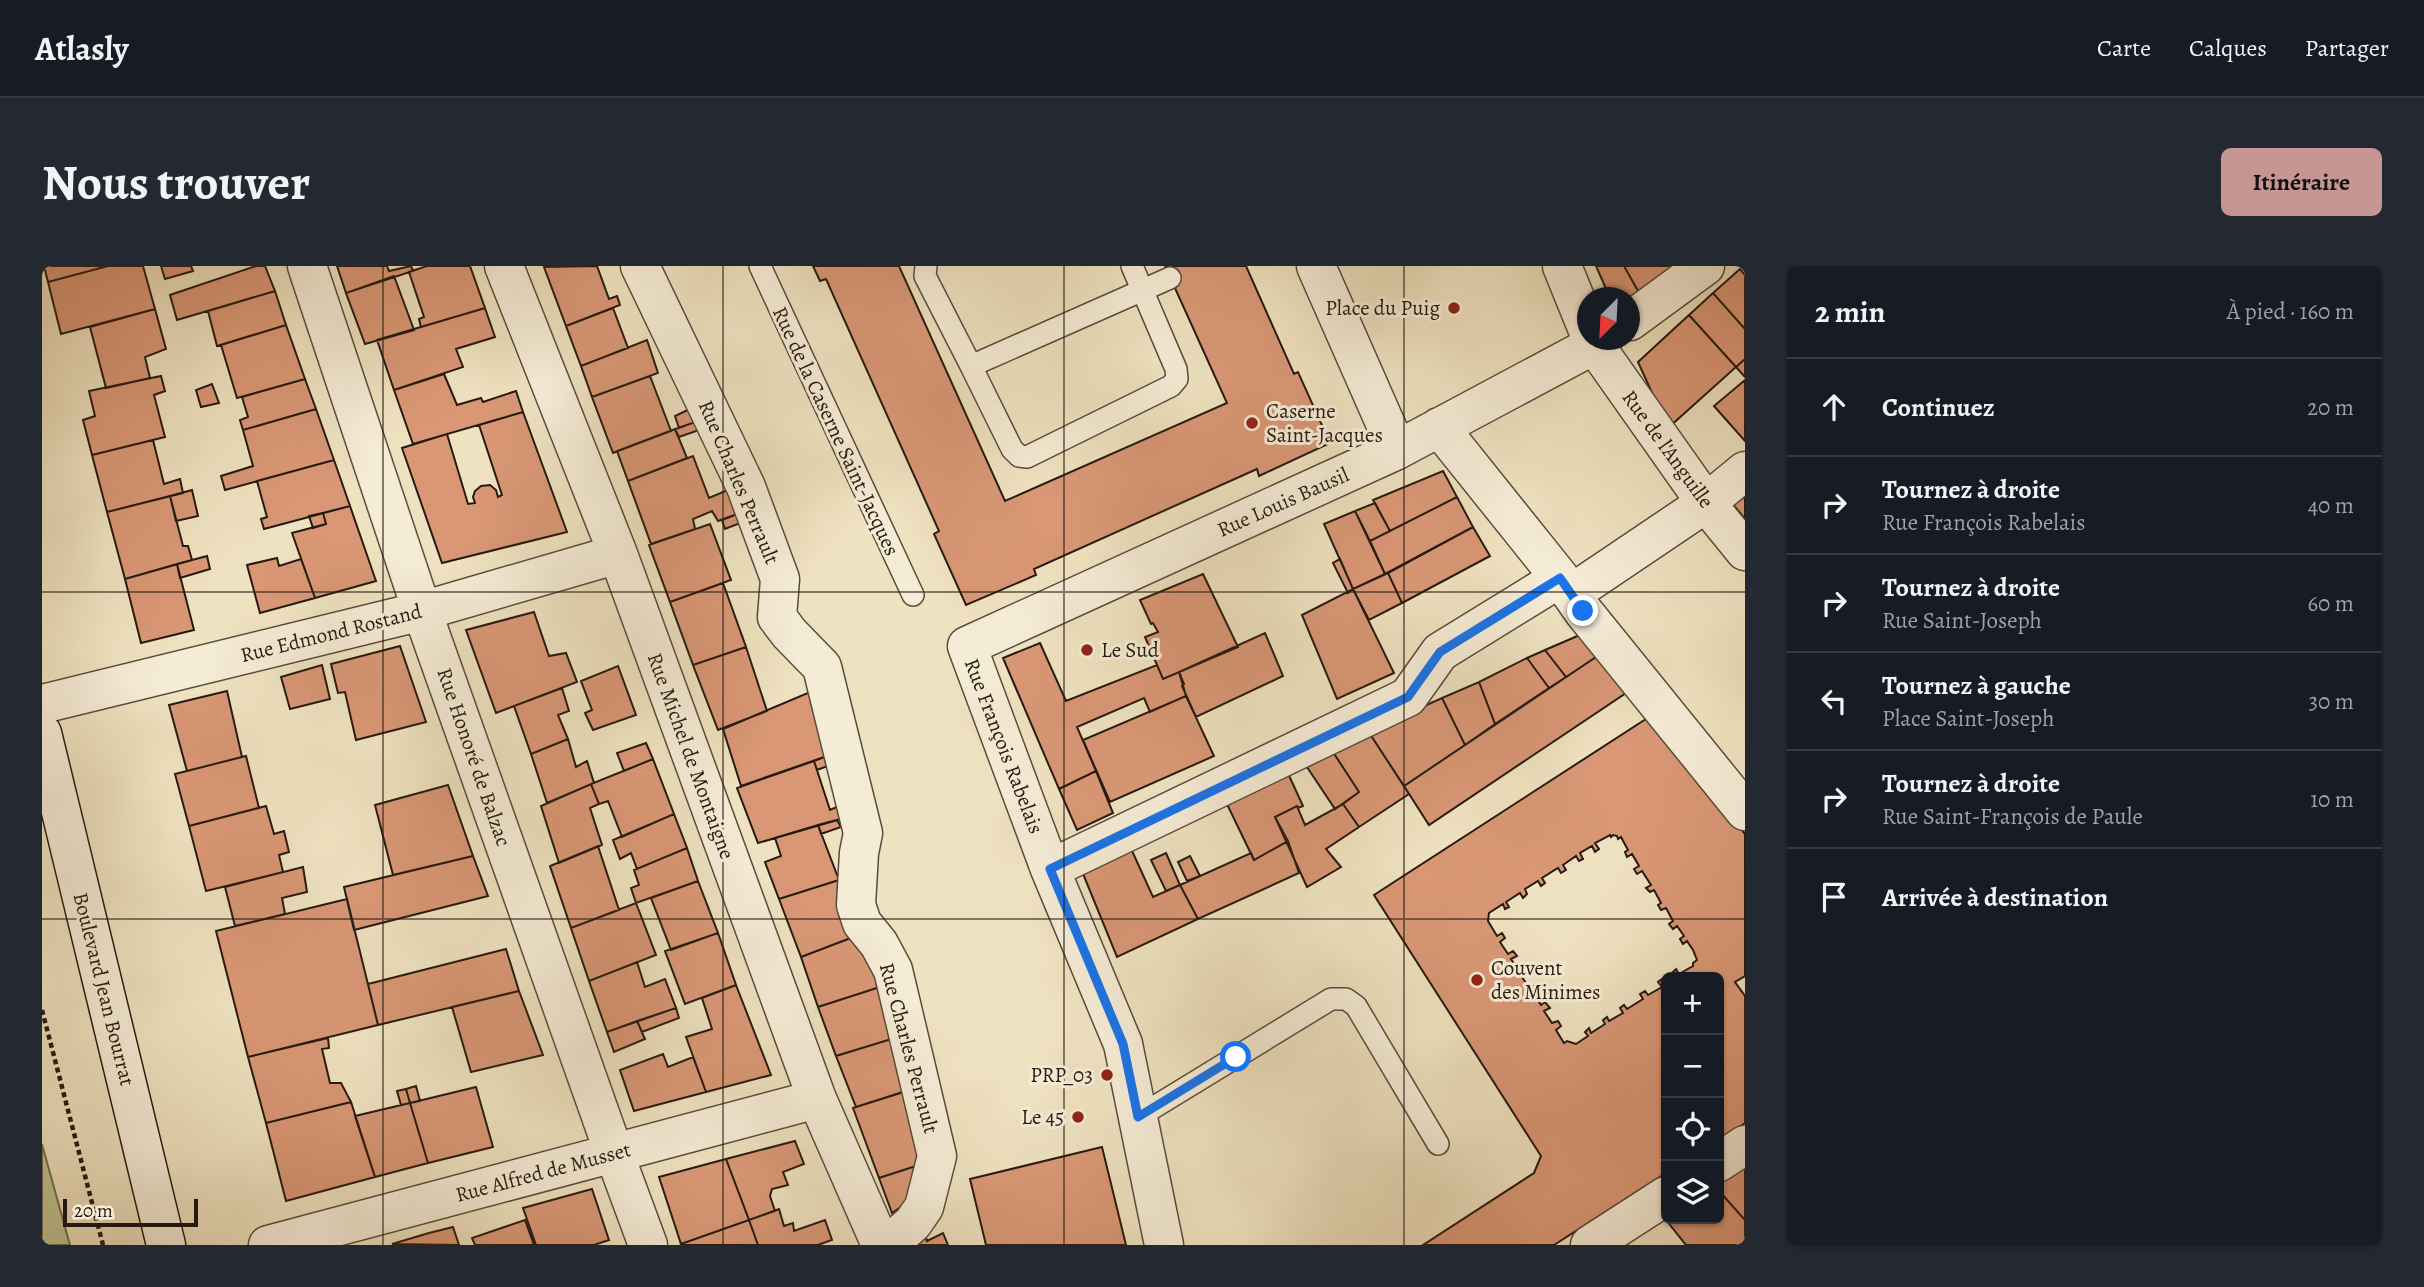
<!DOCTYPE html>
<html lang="fr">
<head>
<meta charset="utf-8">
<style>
	body { margin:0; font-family:Alegreya,serif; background:#242831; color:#f1f3f6 }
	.controls { position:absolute; right:21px; bottom:21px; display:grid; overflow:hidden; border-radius:10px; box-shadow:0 2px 5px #0004 }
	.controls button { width:63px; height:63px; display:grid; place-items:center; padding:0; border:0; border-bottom:2px solid #363941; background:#171b24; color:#f1f3f6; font:35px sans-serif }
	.compass { position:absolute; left:1535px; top:21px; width:63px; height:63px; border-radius:50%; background:#171b24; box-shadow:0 2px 5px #0004; rotate:204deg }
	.scale { position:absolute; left:21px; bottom:18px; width:135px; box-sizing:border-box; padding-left:7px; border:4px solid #261a10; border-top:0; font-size:19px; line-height:24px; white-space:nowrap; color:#261a10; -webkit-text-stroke:5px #f5ecd6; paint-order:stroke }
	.stop { position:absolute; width:21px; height:21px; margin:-16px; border:5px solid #1a73e8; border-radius:50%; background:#fff }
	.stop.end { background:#1a73e8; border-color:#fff; box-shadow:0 2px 7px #0008 }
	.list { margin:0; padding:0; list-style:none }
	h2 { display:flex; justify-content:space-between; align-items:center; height:91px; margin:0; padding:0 28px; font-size:30px }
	h2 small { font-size:23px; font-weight:400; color:#9ea1a6 }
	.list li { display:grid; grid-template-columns:46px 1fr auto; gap:21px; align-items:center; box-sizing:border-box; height:98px; padding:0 28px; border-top:2px solid #363941 }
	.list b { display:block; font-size:26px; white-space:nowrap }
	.list p { margin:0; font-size:23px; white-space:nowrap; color:#9ea1a6 }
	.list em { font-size:23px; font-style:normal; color:#9ea1a6 }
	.icon { flex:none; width:38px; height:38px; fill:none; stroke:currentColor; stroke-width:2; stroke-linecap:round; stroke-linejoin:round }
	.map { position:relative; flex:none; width:1703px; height:979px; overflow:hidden; border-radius:10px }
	header { display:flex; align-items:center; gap:42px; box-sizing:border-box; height:98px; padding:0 35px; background:#171b24; border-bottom:2px solid #363941 }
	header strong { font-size:33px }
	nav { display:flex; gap:38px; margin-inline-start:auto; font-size:24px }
	.intro { display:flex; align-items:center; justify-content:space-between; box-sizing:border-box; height:168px; padding:0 42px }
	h1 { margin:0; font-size:49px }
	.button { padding:18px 32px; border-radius:10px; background:#c59692; color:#111; font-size:24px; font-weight:700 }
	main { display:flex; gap:42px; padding:0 42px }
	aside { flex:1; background:#171b24; border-radius:10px; box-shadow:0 2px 5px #0004 }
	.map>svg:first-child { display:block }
	.green { fill:#bec290; stroke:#726e50; stroke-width:2 }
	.building { fill:#d99775; stroke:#261a10; stroke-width:2 }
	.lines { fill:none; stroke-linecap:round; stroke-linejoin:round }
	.lane-casing { stroke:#584c3c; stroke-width:24 }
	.street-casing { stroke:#584c3c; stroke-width:41 }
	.secondary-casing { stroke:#261a10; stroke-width:41 }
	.path { stroke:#261a10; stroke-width:4.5; stroke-dasharray:5 3.5; stroke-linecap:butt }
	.lane { stroke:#f5ecd6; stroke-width:21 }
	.street { stroke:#f5ecd6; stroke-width:38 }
	.secondary { stroke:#f5ecd6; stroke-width:38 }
	.route { stroke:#1a73e8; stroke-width:9 }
	.grid { fill:none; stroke:#261a10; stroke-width:2; stroke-opacity:0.55 }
	.poi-dot { fill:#8f2418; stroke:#f5ecd6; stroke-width:2.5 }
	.labels { text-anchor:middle; stroke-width:6; stroke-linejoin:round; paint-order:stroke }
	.poi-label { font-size:21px; fill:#261a10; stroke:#f5ecd6; text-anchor:end }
	.street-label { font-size:21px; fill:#261a10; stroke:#f5ecd6 }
</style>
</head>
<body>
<header>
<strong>Atlasly</strong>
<nav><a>Carte</a><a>Calques</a><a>Partager</a></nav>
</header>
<div class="intro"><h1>Nous trouver</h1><a class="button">Itinéraire</a></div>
<main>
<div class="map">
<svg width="1703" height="979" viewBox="0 0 1703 979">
	<rect width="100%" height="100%" fill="#efe2c0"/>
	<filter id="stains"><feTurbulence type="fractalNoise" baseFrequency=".00286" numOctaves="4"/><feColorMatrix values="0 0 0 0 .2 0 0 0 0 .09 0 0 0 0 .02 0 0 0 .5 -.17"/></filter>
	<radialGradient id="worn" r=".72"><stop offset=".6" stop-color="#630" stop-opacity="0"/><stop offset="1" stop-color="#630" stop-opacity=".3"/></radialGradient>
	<path class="green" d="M0,878l1,4 27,97h-28z"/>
	<path class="building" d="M2,0h64l-60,16z
		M66,0h35l12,43 -94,25 -13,-52z
		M119,0h30l2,5 -28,8z
		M214,0h9l10,25 -98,29 -7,-25z
		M295,0h50l2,5 22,-5 2,5 -67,22z
		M428,0l15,42 -64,19 -2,-8 5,-2 -15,-45 18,-6z
		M555,0l12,33 8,-3 3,9 -54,21 -22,-59z
		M771,0h86l106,235 222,-98 -62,-137h81l48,108 4,-2 32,71 -71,33 -2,-7 -223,100 2,6 -70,30 -32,-71 5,-3 -113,-252 -6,2z
		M1554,0h28l18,32h-32z
		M1582,0h55l-37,32z
		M1698,3l5,6v54l-32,-36z
		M352,10l20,54 -49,14 -19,-51z
		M233,25l11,34 -69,21 -9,-35z
		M1671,27l32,36v30l-9,8 -47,-52z
		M443,42l10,29 -39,12 7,18 -69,23 -17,-50z
		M571,42l15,40 -47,18 -15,-40z
		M113,43l11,40 -21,8 5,21 -44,10 -16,-61z
		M1647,49l47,52 -68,61 -30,-66z
		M244,59l19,54 -68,19 -16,-53z
		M605,74l11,33 -66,24 -11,-31z
		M1703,93v18l-9,-10z
		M402,108l13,31 24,-7 2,4 33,-11 7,21 -110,32 -19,-54z
		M119,110l4,15 -11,4 11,42 -73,18 -9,-35 12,-4 -6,-25z
		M608,110l21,55 -58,22 -21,-56z
		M263,113l11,30 -73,21 -3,-10 8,-3 -6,-20z
		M1703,114v61l-31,-35z
		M170,118l7,19 -18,4 -5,-17z
		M654,140l5,14 -22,8 -4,-12z
		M274,143l18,51 -109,30 -4,-14 32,-10 -10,-36z
		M481,146l44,120 -125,31 -40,-115 45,-14 21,70 7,-1 -2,-6 2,-6 6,-5 9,-1 6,5 2,7 4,-2 -23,-70z
		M659,154l4,8 -26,9 -4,-8z
		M633,163l12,29 -59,23 -11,-30z
		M111,174l11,44 16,-5 3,14 -76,19 -15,-57z
		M651,190l16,42 21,-9 10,24 -22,8 -6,-10 -19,8 2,10 -44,15 -23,-63z
		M292,194l16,46 -86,23 -3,-10 6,-2 -10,-36z
		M1401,205l14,26 -67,34 -17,-31z
		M150,224l6,26 -22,5 -6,-25z
		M1703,225v28l-14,-17z
		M128,230l13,50h5l4,14 -67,19 -18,-67z
		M1415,231l16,30 -88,47 -15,-33z
		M1333,237l15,28 -20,10 -15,-30z
		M308,240l26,75 -61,17 -23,-65 34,-9 -3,-11z
		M1313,245l30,63 -32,15 -29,-65z
		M281,247l3,11 -13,4 -4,-12z
		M698,247l3,9 -18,7 -3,-9z
		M668,258l21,56 -61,22 -21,-57z
		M1431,261l17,29 -88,47 -14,-30z
		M165,290l3,13 -30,9 -3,-14z
		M235,292l2,8 22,-7 14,39 -55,15 -13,-48z
		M1298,293l13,30 -5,4 -15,-30z
		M135,298l17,66 -53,13 -16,-64z
		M1346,307l14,30 -33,17 -16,-31z
		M1161,308l35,73 -75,32 -18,-42 13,-5 -5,-9 -2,1 -11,-24z
		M681,317l23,64 -53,18 -23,-63z
		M1311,323l41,84 -57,26 -35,-84z
		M492,346l15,44 17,-3 11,29 -81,31 -30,-83z
		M1223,367l18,43 -87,41 -14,-31 2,-2 -5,-12z
		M1540,368l17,21 -33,22 -21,-27z
		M998,377l26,58 91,-36 6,14 16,-7 7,24 -36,16 -6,-14 -67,29 19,44 -37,18 -56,-131z
		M358,380l26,76 -70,18 -11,-48 -7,1 -7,-29z
		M704,381l21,64 -49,19 -25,-65z
		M1503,384l21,27 -17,11 -22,-30z
		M1557,389l30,36 -200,134 -25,-39z
		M1485,392l22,30 -54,36 -16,-42z
		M280,399l8,34 -40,10 -9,-32z
		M576,400l18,49 -43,15 -8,-17 7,-3 -11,-29z
		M1437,416l16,42 -30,21 -23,-47z
		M520,422l7,23 -11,4 10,24 -37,15 -17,-48z
		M185,425l15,66 -55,14 -18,-66z
		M768,426l17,64 -86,30 -18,-57z
		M1144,430l28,60 -104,46 -27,-62z
		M1400,432l23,47 -61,41 -36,-55z
		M1607,451l96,117v142l-10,6 10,14v127l-26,17v-163h-44l-2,-5 3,-3 3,5 14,-8v-3l4,-3 -4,-10 -6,-9 -4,3 -3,-5 4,-3 -7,-10 -4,3 -4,-5 4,-3 -7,-13 -5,2 -3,-5 3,-2 -7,-13 -4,2 -4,-4 5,-3 -9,-14 -5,3 -3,-5 5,-3 -7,-12 -5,3 -2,-5 3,-2 -7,-13 -3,2 -1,-3 -4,-1 -2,2 -1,-2 -15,8 4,6 -4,3 -3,-6 -12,7 3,6 -4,2 -3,-5 -13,9 3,5 -5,3 -3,-5 -16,10 3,5 -4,3 -3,-5 -13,8 2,5 -4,4 -3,-5 -14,9 3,5 -4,2 -2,-5 -14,9 -1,8 9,15 5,-3 3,5 -5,4 8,12 5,-3 4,5 -6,3 8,12 5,-2 3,4 -5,4 8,12 5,-4 3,5 -4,4 7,11 4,-3 5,6 -6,3 8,12 6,-2 3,5 -5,4 8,13 3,-2 9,3 12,-8 -3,-4 4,-4 2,5 14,-9 -2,-4 4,-3 2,4 14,-8 -3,-5 4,-3 3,4 16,-10 -3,-5 5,-3 3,4 14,-8 -4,-5 4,-3 4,4v190l-112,72h-131l111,-72 7,-17 -167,-261z
		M1326,465l41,63 -50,33 -16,-23 16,-12 -28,-43z
		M526,473l8,28 11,-6 7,22 -47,20 -16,-49z
		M604,477l7,16 -29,12 -7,-18z
		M1289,483l28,43 -24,17 -32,-48z
		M204,490l13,52 -70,18 -14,-52z
		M785,490l9,7 -19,7 -3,-9z
		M611,493l21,55 -52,23 -14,-36 -9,3 -8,-20z
		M772,495l16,49 9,-4 5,12 -86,25 -21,-55z
		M1244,503l17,37 -5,2 -1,-2 -22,11 13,24 -34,19 -30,-62z
		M1054,505l17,42 -36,17 -18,-41z
		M549,518l8,20 -9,4 12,37 -43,18 -18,-57z
		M406,519l25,71 -80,19 -18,-70z
		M1301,538l16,23 -33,22 15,18 -34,20 -32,-70 22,-11 8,19z
		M224,540l8,28 10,-3 5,21 -10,3 4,17 -77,19 -17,-65z
		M632,548l13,34 -50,21 -6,-16 -11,6 -7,-19z
		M795,554l4,7 -20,7 -3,-9z
		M776,559l21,55 -60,19 -14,-37 16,-6 -6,-18z
		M1246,575l11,32 -101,46 -18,-34 71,-32 3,7z
		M1086,576l25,55 27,-12 18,34 -81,38 -38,-93z
		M556,580l21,64 -48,18 -21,-62z
		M645,582l11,33 -62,22 -5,-15 8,-3 -5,-15z
		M1124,587l14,32 -14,6 -15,-31z
		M431,590l15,40 -134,34 -10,-43z
		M1148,590l10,20 -13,5 -9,-19z
		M261,601l4,25 -25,6 3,16 -50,12 -10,-39z
		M797,614l17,56 -55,21 -22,-58z
		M656,615l20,52 -47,17 -20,-52z
		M305,633l31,126 -130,32 -32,-126z
		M594,637l20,52 -67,26 -18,-53z
		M676,667l18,52 -51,19 -20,-53z
		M814,670l27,50 -65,21 -17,-50z
		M464,683l13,42 -141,34 -10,-41z
		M595,696l8,25 20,-8 11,29 -69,24 -18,-51z
		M694,719l35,90 -65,17 -20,-55 26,-8 -10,-31z
		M841,720l15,51 -62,19 -18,-49z
		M477,725l24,64 -72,17 -19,-65z
		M634,742l3,10 -37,14 -5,-11z
		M595,755l8,18 -31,13 -7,-20z
		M856,771l14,52 -56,18 -20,-51z
		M286,772l1,10 -7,1 8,34h11l10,19 -85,21 -18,-66z
		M621,788l5,13 25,-10 13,35 -72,19 -14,-41z
		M374,820l4,15 -10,2 -4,-14z
		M434,821l17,60 -65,16 -18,-60z
		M364,823l4,14 -9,2 -4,-14z
		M868,824l12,74 -43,14 -26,-70z
		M309,836l24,75 -89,24 -20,-78z
		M368,837l18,60 -53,14 -20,-61z
		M753,875l9,23 -21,8 5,13 -16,4 -2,7 5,15 -26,9 -23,-61z
		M1060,881l24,98h-140l-16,-66z
		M684,893l23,61 -68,24 -22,-67z
		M1703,896v58l-26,-29v-12z
		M880,898l-14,38 -16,11 -13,-35z
		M550,923l17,51 -15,5h-58l-13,-37z
		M1677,925l26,29v25h-59l-23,-29 3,-2v5h53z
		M737,943l5,17 9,-3 1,8 31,-11 7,20 -14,5h-60l-9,-25z
		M483,954l9,25h-59l-3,-7z
		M707,954l9,25h-76l-1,-1z
		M879,956l6,19 16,-8 5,12h-43z
		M411,961l6,18 -67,-1 37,-11z"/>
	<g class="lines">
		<defs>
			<path id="lane" d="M718,0l153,329
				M884,0l-1,10 46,90
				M1090,0l44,103 1,10 -6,7 -144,71 -8,-1 -7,-7 -41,-83 172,-76 27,-12
				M1096,851l193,-118h15l10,7 82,138"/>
			<path id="street" d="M265,0l115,345 192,542 34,92
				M462,0l114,288 199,545 64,146
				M598,0l106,221 34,92 -3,38 12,16 33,34 41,166 -4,20 -3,52 6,18 17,21 14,26 44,186 -13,51 -11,16 -25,22
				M1274,0l81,184
				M1520,0l26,64
				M1588,55l75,-55
				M1549,74l115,163 39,48
				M1397,161l121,151 23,33 162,200
				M1529,328l135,-91 39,-32
				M0,438l380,-93 196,-57
				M1008,603l358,-172 32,-45 120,-74
				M1677,896l26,-17
				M226,979l549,-146
				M1122,979l-41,-201 -73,-175 -83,-223 430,-196 206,-110
				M1548,979l76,-49"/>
			<path id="secondary" d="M0,467l124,512"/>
		</defs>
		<use href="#lane" class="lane-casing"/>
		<use href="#street" class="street-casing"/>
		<use href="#secondary" class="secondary-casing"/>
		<path class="path" d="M0,744l61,235"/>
		<use href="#lane" class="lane"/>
		<use href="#street" class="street"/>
		<use href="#secondary" class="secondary"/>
	</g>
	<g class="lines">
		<path class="route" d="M1194,791l-98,60 -15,-73 -73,-175 358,-172 32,-45 120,-74 23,33"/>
	</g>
	<path class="grid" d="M341,0v979M681,0v979M1022,0v979M1362,0v979M0,326h1703M0,653h1703"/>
	<g class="poi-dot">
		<circle cx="1412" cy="42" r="7"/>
		<circle cx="1210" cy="157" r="7"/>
		<circle cx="1045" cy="384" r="7"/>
		<circle cx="1435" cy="714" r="7"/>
		<circle cx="1065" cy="809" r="7"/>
		<circle cx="1036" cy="851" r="7"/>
	</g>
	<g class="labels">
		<g class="poi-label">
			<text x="1398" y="49">Place du Puig</text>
			<text x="1224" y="152" text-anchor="start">Caserne<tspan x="1224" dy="24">Saint-Jacques</tspan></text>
			<text x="1059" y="391" text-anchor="start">Le Sud</text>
			<text x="1449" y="709" text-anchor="start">Couvent<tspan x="1449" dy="24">des Minimes</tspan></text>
			<text x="1051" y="816">PRP_03</text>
			<text x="1022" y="858">Le 45</text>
		</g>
		<g class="street-label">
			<text transform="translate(794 165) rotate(65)" y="7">Rue de la Caserne Saint-Jacques</text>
			<text transform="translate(1626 183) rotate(54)" y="7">Rue de l'Anguille</text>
			<text transform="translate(697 216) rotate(67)" y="7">Rue Charles Perrault</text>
			<text transform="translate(1241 236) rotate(-24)" y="7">Rue Louis Bausil</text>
			<text transform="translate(289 367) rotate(-14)" y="7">Rue Edmond Rostand</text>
			<text transform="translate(962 480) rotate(69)" y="7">Rue François Rabelais</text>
			<text transform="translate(649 490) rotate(70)" y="7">Rue Michel de Montaigne</text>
			<text transform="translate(432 491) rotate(71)" y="7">Rue Honoré de Balzac</text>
			<text transform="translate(62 723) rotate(76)" y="7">Boulevard Jean Bourrat</text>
			<text transform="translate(867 782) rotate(75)" y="7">Rue Charles Perrault</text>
			<text transform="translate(501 906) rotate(-15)" y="7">Rue Alfred de Musset</text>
		</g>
	</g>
	<rect width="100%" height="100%" filter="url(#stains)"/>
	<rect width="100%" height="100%" fill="url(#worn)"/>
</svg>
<div class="controls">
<button>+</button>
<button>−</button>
<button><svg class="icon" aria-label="locate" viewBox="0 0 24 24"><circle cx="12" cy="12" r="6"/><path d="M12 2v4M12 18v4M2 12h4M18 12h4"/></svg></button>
<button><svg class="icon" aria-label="layers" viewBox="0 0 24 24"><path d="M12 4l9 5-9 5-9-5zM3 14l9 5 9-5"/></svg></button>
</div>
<svg class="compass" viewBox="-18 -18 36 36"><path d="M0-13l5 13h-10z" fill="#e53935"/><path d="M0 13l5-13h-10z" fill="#9ea1a6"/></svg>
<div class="scale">20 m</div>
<div class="stop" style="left:1194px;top:791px"></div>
<div class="stop end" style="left:1541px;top:345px"></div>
</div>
<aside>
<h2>2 min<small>À pied · 160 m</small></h2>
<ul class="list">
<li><svg class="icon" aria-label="ahead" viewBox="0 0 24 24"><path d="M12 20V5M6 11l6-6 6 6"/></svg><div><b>Continuez</b></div><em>20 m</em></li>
<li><svg class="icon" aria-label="right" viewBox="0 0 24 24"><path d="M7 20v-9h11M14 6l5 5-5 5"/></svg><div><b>Tournez à droite</b><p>Rue François Rabelais</p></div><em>40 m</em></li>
<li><svg class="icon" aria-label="right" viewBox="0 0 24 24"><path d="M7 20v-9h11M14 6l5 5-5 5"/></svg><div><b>Tournez à droite</b><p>Rue Saint-Joseph</p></div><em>60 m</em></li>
<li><svg class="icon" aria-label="left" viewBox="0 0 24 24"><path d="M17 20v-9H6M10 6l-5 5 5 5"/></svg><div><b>Tournez à gauche</b><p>Place Saint-Joseph</p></div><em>30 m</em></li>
<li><svg class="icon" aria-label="right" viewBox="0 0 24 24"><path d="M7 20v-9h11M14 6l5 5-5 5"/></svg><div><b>Tournez à droite</b><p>Rue Saint-François de Paule</p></div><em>10 m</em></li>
<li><svg class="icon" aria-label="arrive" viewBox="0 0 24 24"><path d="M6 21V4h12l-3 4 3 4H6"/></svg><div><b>Arrivée à destination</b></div></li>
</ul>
</aside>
</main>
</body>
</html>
